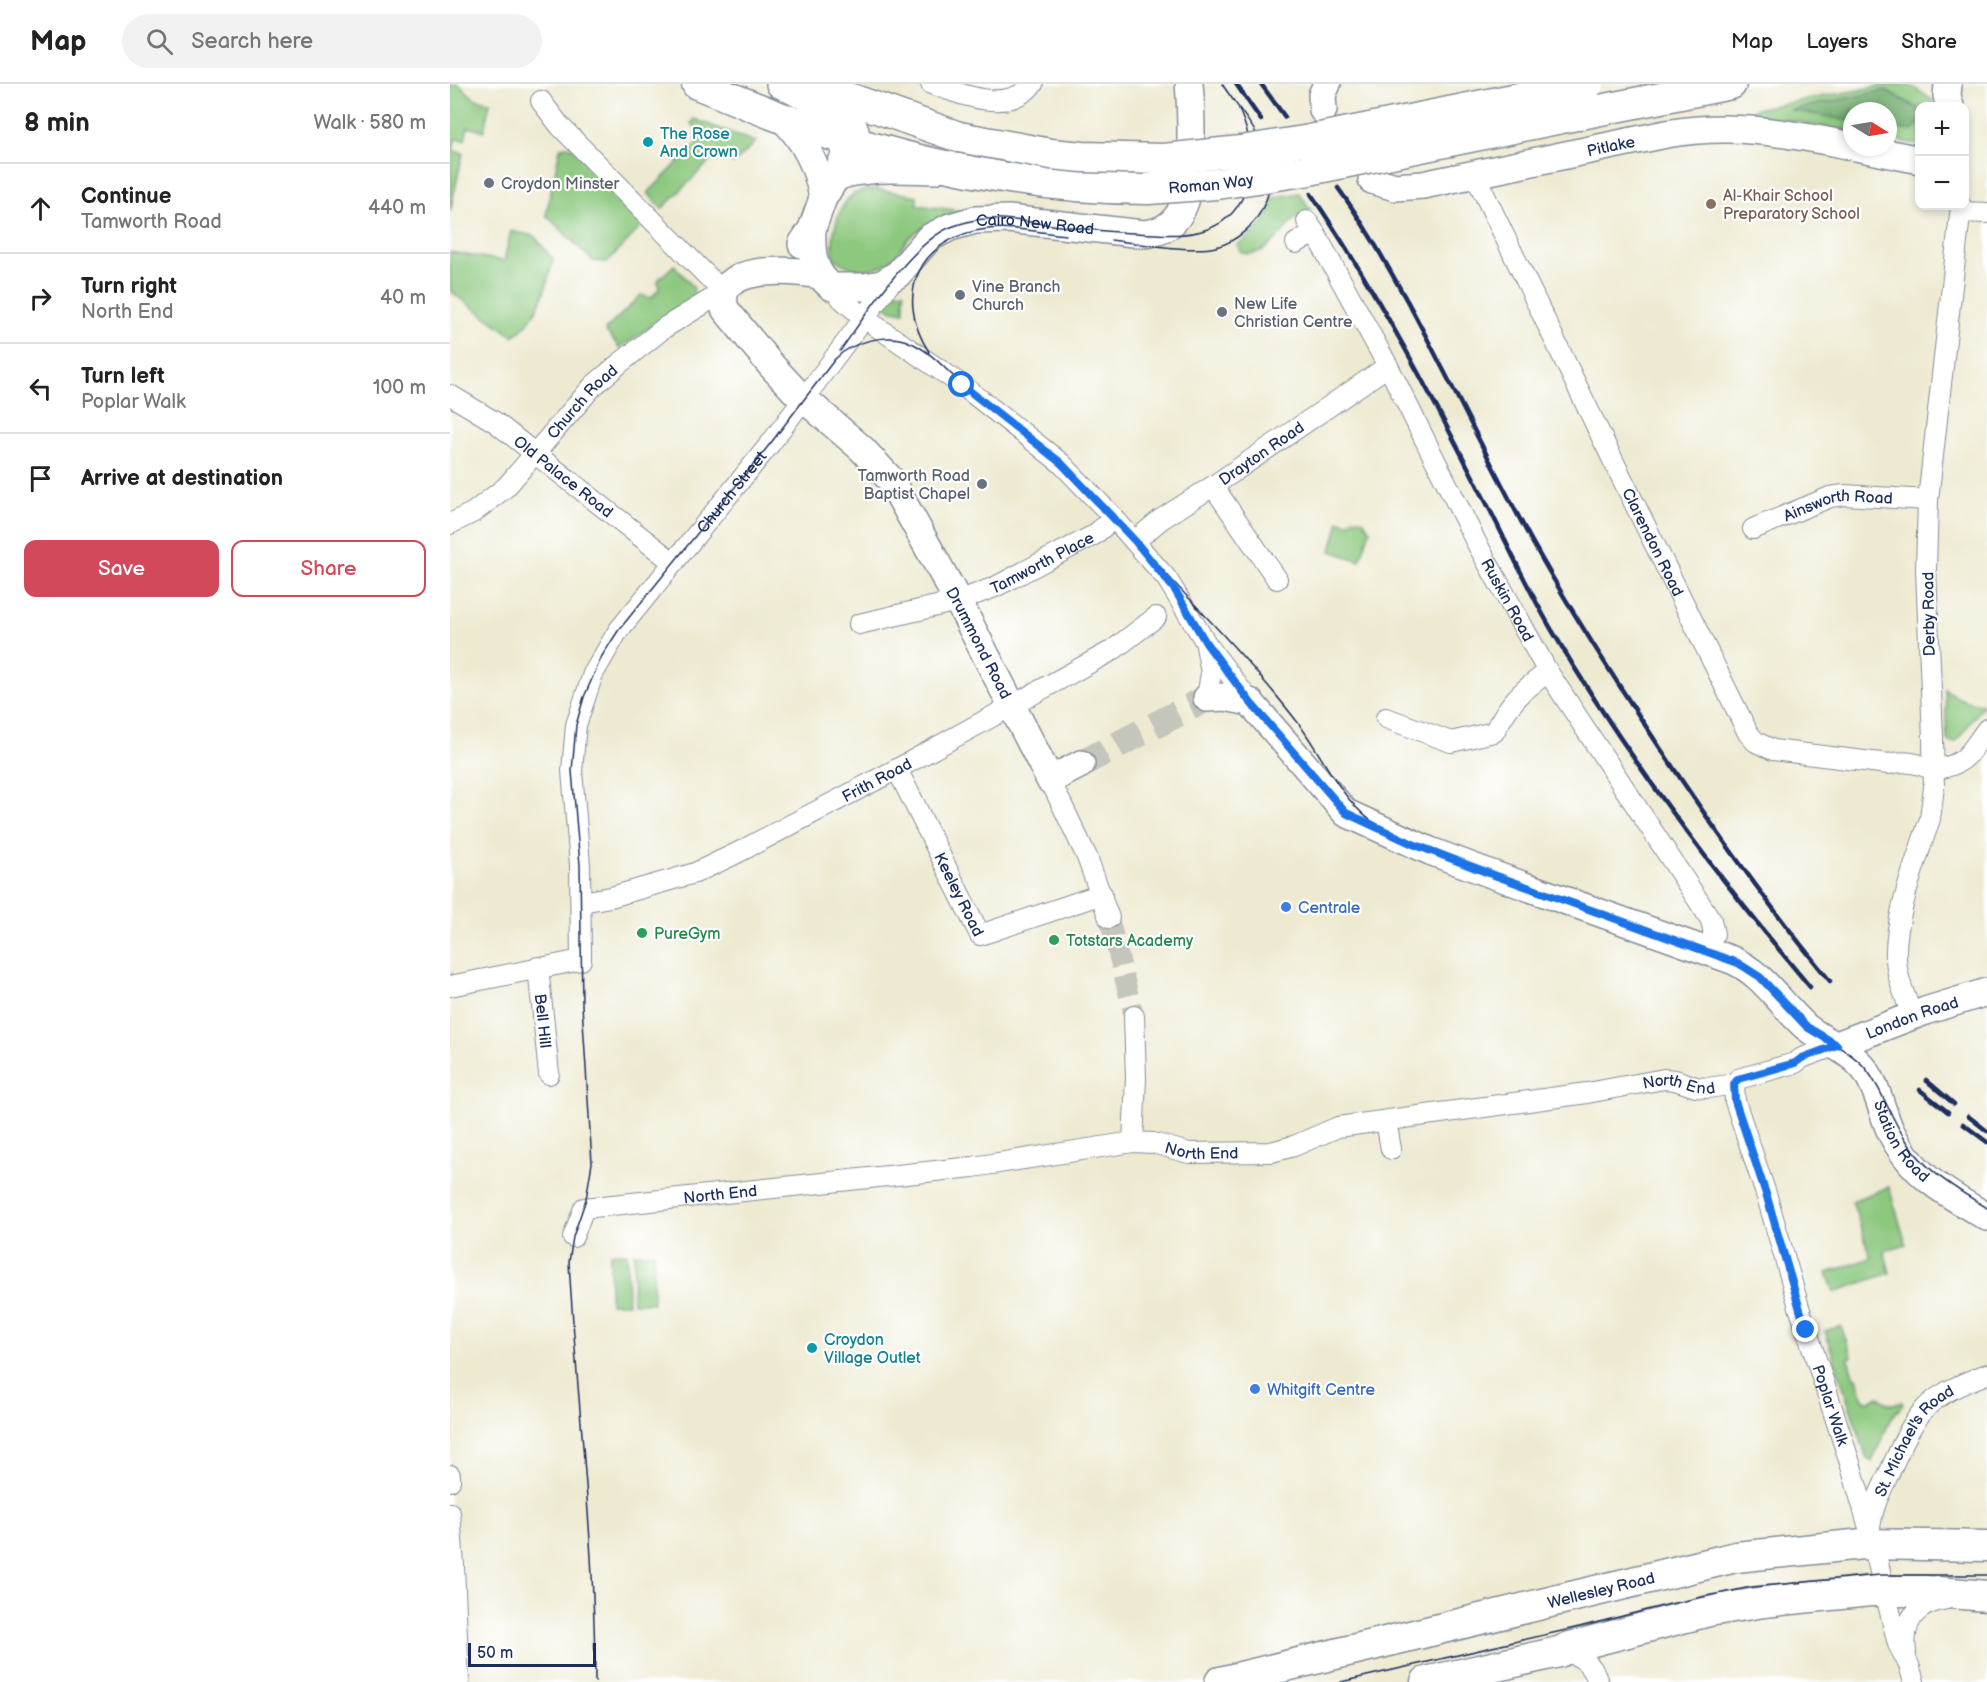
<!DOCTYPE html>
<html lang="en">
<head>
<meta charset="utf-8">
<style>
	body { margin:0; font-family:"Balsamiq Sans",sans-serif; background:#f2f2f2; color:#222 }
	.controls { position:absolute; right:18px; top:18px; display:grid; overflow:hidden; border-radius:12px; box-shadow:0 3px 9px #0003 }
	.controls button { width:54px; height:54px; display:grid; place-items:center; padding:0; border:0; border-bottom:2px solid #e0e0e0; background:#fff; color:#222; font:30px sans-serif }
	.compass { position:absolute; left:1393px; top:18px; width:54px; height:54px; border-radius:50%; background:#fff; box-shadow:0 3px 9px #0003; rotate:101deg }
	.scale { position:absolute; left:18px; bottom:15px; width:128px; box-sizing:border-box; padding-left:6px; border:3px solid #1b2f5e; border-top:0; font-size:16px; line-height:21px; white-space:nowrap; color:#1b2f5e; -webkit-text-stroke:4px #fff; paint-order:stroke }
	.stop { position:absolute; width:18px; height:18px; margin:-14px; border:4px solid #1a73e8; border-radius:50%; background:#fff }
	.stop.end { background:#1a73e8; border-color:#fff; box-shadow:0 2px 6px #0008 }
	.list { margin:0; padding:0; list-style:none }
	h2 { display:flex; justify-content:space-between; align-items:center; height:78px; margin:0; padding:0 24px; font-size:26px }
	h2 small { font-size:20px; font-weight:400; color:#767676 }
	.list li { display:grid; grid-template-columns:39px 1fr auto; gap:18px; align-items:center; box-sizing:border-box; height:90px; padding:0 24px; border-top:2px solid #e0e0e0 }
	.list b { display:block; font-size:22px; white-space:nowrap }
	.list p { margin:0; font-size:20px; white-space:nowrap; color:#767676 }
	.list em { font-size:20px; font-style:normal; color:#767676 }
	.actions { display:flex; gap:12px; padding:18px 24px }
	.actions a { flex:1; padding:14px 0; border:2px solid #d1495b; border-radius:12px; text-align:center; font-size:21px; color:#d1495b }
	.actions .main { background:#d1495b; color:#fff }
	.icon { flex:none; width:33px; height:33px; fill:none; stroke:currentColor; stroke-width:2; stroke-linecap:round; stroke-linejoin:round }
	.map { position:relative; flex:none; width:1537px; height:1598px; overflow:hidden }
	header { display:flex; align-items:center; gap:36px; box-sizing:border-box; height:84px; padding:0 30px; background:#fff; border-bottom:2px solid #e0e0e0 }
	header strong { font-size:28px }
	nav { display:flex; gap:33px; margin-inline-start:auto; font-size:21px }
	.search { width:420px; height:54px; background:#f2f2f2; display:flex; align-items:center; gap:15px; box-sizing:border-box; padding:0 21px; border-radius:33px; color:#767676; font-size:22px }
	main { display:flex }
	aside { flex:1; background:#fff }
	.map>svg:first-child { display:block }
	.green { fill:#8cc87e; stroke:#547c6e; stroke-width:1.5 }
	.forest { fill:#71ac6d; stroke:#466e66; stroke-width:1.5 }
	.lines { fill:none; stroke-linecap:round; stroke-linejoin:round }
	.street-tunnel { stroke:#c4c5bb; stroke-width:20; stroke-dasharray:20 10; stroke-linecap:butt }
	.secondary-tunnel { stroke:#c4c5bb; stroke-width:27; stroke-dasharray:27 14; stroke-linecap:butt }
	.street-casing { stroke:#848c98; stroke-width:22 }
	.secondary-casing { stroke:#848c98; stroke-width:30 }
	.primary-casing { stroke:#848c98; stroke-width:33 }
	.street { stroke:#fff; stroke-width:20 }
	.secondary { stroke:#fff; stroke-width:27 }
	.primary { stroke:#fff; stroke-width:30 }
	.tram { stroke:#1b2f5e; stroke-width:1.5 }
	.rail { stroke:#1b2f5e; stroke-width:4.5 }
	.primary-bridge-casing { stroke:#848c98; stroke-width:33; stroke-linecap:butt }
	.primary-bridge { stroke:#fff; stroke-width:30 }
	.route { stroke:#1a73e8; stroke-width:8 }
	.culture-dot { fill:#0f9aa8; stroke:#fff; stroke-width:2 }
	.worship-dot { fill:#6b7280; stroke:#fff; stroke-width:2 }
	.education-dot { fill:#8d6e63; stroke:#fff; stroke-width:2 }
	.shop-dot { fill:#3f7fe0; stroke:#fff; stroke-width:2 }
	.leisure-dot { fill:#2e9e5b; stroke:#fff; stroke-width:2 }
	.labels { text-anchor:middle; stroke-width:4.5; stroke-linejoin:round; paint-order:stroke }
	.culture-label { font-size:16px; fill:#0d838f; stroke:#fff; text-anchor:start }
	.street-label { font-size:16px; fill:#1b2f5e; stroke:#fff }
	.worship-label { font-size:16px; fill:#5b616d; stroke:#fff; text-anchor:start }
	.education-label { font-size:16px; fill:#785e54; stroke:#fff; text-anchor:start }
	.shop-label { font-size:16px; fill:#366cbe; stroke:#fff; text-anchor:start }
	.leisure-label { font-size:16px; fill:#27864d; stroke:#fff; text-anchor:start }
</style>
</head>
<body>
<header>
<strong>Map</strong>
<div class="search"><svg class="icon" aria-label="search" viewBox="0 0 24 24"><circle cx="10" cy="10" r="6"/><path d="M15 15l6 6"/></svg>Search here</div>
<nav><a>Map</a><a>Layers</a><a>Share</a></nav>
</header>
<main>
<aside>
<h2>8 min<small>Walk · 580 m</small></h2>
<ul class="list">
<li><svg class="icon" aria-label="ahead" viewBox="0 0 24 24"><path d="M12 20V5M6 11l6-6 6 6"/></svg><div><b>Continue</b><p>Tamworth Road</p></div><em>440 m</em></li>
<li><svg class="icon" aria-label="right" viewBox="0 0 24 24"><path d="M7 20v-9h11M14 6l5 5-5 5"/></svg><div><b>Turn right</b><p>North End</p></div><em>40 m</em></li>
<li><svg class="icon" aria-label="left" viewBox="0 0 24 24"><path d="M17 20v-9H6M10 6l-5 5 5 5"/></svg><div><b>Turn left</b><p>Poplar Walk</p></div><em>100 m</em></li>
<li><svg class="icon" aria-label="arrive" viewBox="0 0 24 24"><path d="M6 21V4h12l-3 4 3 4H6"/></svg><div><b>Arrive at destination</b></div></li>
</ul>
<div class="actions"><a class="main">Save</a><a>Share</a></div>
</aside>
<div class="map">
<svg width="1537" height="1598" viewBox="0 0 1537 1598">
	<rect width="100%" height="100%" fill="#fff"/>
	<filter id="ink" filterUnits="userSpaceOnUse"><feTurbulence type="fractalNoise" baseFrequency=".0167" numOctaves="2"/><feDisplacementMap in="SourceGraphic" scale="12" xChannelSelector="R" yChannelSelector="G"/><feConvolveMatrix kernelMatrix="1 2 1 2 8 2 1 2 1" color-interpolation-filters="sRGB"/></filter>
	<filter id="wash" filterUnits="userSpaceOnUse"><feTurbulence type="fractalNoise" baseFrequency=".008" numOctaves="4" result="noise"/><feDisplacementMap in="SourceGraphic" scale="24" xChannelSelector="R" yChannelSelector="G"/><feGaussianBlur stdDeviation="1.35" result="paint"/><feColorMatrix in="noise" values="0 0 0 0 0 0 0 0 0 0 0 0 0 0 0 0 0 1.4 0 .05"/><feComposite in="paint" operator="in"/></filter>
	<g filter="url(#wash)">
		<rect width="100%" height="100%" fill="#eeead2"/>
		<path class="green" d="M0,0h8l16,14 16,5 -6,28 -16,-4 -3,13 -10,-1 -2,12 10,2 -13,59z
			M1442,0c20,0 25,5 41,17l1,5h-14v39l-32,-6v-28h-36v21l-98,-18v-5z
			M244,35l62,23 -23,22 -13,-13 -58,58 -14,-16 56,-57 -13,-13z
			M115,62l8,1 67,69 1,10 -3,4 -31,32 -14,-1 -47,-46 14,-66z
			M427,105l40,7v9l46,6c-18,7 -40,13 -54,27 -6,6 -9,14 -14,19 -19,17 -42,16 -60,2 -7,-17 3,-55 19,-65 7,-4 15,-5 23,-5z
			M849,109l12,17c-5,3 -12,5 -16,9 -17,15 -27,39 -53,34l-5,-8c18,-12 33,-25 36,-47z
			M61,147l23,5 19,23c-6,27 -14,61 -40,77l-63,-45v-39l54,9z
			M224,181l19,22 1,3 -2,8 -72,50 -15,-18 36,-35 10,3 8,-9 -1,-9z
			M444,208h10v20l-15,-3 -5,-4z
			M904,434l9,2 7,10 -10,31 -29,-10 8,-30 9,2z
			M1495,605c13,10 23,14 39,15l-28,38h-6l-3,-2z
			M1439,1103l17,57 -22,7 6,22 -56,19 -7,-19 44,-15 -19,-57z
			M160,1169h17l1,50h-18z
			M184,1169h20l-1,50h-20z
			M1391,1242l11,31 -4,2 6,19 3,-1 5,20 5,5 12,-6c6,9 13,9 23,6l1,2 -13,16 -18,42 -5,-3 -42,-128z"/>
		<path class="forest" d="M1436,6l33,19v14l-7,8 -24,-4v-16h-36v10l-62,-11z"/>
	</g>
	<g filter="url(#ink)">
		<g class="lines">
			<path class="street-tunnel" d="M659,834l25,98"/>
			<path class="secondary-tunnel" d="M631,680l126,-66"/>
			<defs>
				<g id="street">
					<path d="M481,0c32,10 75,31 102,0"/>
					<path id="s1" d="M1025,91l129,267 144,291 8,9 17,8 116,14c15,-4 30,-1 44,6"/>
					<path d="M1511,128l26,1"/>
					<path id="s2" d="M857,137l8,12 73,133 88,176 72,130 163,248 3,14 -9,17"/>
					<path d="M846,159l19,-10"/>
					<path d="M382,203l10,12 22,19 98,67 99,78 53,55 53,61 39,64 44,59"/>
					<path id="s3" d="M0,311l45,27 179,141"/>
					<path d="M763,402l64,93"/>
					<path id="s4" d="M0,440l24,-12 32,-25 87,-101 26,-22 45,-36 59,-36 -163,-166 -19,-25"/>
					<path id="s5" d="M1303,445l77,-32 14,-2 84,5"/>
					<path id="s6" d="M685,457l25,-21 53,-34 175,-120"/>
					<path id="s7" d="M409,540l99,-23 37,-14 99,-52 20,-17"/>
					<path d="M756,562l5,27 -4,25"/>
					<path d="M936,634l65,24 43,-10c16,-30 26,-40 54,-60"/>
					<path id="s8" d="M447,685l83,166 122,-41"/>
					<path d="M1483,686c35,-6 34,-15 54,-41"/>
					<path d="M600,696l37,77 22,61"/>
					<path id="s9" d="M131,818l30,-5 84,-24 42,-20 160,-84 216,-119 43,-33"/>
					<path id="s10" d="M88,883l11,107"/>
					<path id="s11" d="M0,902l131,-26 -1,-95 -8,-94 4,-46 17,-51 25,-43 152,-187 124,-166"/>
					<path d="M1462,932c-5,-16 -13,-32 -15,-48 -7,-40 20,-110 33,-149l4,-32 -1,-49 -7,-168 2,-70 33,-294"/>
					<path id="s12" d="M1284,1000l1,17 32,96 32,110 51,156 20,68 28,113 11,21 5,17"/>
					<path d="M936,1037l5,28"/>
					<path d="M683,1058l3,-64 -2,-62"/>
					<path id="s13" d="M123,1153l11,-29 389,-41 160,-25 20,1 36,10 82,-1 23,-6 44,-19 249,-34 77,-14 11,1 21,7 12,1 26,-4 4,-5 57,-16 7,-5 35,-13"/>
					<path d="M0,1391v6"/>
					<path d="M0,1429l4,53 5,116"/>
					<path id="s14" d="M1420,1444c2,-21 11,-37 20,-57 27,-60 33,-73 97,-97"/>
					<path d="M1109,1568c20,1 33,10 39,30"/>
					<path d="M1456,1569c-4,-33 10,-49 41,-54"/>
				</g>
				<g id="secondary">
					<path d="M330,0l70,34 5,12 -19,47 -13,21 -11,31 -10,15"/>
					<path d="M1498,0l-1,12 3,10"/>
					<path d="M873,26l-1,-15 5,-11"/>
					<path d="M332,34c23,22 36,49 41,80"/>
					<path d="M1406,63l64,13"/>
					<path d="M386,93c31,-11 65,-8 98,-7"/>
					<path id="s15" d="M922,96l23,7 28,-2 243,-51c67,-12 120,-1 186,12"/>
					<path id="s16" d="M362,145c-1,23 0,43 20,58h32l18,-3 16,-10 31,-36 21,-11 25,-7 33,-1 135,15c49,-3 48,-56 48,-93 0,-19 0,-38 -2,-57"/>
					<path id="s17" d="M368,191c-26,-6 -107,-11 -93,34l45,55 25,27 67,58 28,30 68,122 92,179 31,-16"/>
					<path id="s18" d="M757,614l18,-1 25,5 96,111 84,38 64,24 238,85c32,14 48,44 74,67 19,15 44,23 59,43 12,16 17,42 25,60 21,45 56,63 97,87"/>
					<path id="s19" d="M1387,961l88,-34 62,-19"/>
				</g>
				<g id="primary">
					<path d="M247,0c28,11 56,23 85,34 117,43 241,71 366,71"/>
					<path d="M359,0l150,53"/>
					<path d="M1160,24l121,-24"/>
					<path id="s20" d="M770,1598l516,-125 127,-13 124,2"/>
					<path d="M976,1598l133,-30 11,-5 139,-36 55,-9 106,-11h55l62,5"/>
				</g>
			</defs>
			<use href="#street" class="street-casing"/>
			<use href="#secondary" class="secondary-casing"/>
			<use href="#primary" class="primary-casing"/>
			<use href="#street" class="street"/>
			<use href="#secondary" class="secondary"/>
			<use href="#primary" class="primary"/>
			<path class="tram" d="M661,156c26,3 81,13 105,7 20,-5 39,-22 47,-40 7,-14 10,-30 6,-45 -6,-26 -32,-55 -47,-78
				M390,267c25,-35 72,-109 111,-124 11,-4 23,-8 35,-8 20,-2 40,3 59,5 30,4 60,8 90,9 43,3 91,7 110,-41 12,-29 6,-54 -6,-83
				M479,268c-37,-58 -9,-116 59,-123 25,-3 53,4 78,6
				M145,1598c0,-141 -18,-280 -26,-420l4,-25 13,-38 6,-36 -10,-158 -2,-140 -8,-94 4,-46 8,-28 18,-41 16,-25 152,-187 65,-85c16,-17 52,-27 74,-17 25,10 41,34 62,50 30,23 61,46 89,71 27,24 51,52 75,78 56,60 114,118 164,183 23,31 40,72 71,96 28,22 71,35 104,48 85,33 171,63 258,92 29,13 46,38 68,60 19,20 48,27 66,49 16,20 24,47 38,68 21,35 50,50 83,71
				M891,1598l238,-55 91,-23 81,-17 129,-12h107"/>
			<path class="rail" d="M786,0l25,36
				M811,0l24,33
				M888,104c28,38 50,79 73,120 41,76 78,154 119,230 35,63 73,123 113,184 58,89 119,176 187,259
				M861,110c66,97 121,203 175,308 22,43 42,88 67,130 74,126 163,243 257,355
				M1476,996l28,24
				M1470,1006l28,22
				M1518,1032l19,15
				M1513,1040l24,18"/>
			<defs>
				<g id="primary-bridge">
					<path d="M509,53l92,17 32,3 81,2 77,-8 69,-11 278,-56"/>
					<path id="s21" d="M698,105l69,-5 87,-13 306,-63"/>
				</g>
			</defs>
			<use href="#primary-bridge" class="primary-bridge-casing"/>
			<use href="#primary-bridge" class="primary-bridge"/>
		</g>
	</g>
	<g class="lines" filter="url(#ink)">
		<path class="route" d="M512,301l99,78 74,78 40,49 31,53 44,59 96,111 67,31 81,31 244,88 22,14 47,50 30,18 -35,13 -7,5 -57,16 -4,5 1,17 32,96 39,133"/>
	</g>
	<g class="culture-dot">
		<circle cx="198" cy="58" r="6"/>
		<circle cx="362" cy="1264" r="6"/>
	</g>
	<g class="worship-dot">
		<circle cx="39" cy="99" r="6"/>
		<circle cx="510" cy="211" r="6"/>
		<circle cx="772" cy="228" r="6"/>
		<circle cx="532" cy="400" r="6"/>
	</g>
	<circle class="education-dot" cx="1261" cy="120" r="6"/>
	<g class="shop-dot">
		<circle cx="836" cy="823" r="6"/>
		<circle cx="805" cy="1305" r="6"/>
	</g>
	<g class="leisure-dot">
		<circle cx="192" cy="849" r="6"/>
		<circle cx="604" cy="856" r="6"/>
	</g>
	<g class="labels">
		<g class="culture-label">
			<text x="210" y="55">The Rose<tspan x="210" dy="18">And Crown</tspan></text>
			<text x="374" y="1261">Croydon<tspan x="374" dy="18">Village Outlet</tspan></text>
		</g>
		<g class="street-label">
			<text dy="6" stroke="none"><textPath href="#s15" startOffset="244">Pitlake</textPath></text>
			<text dy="6" stroke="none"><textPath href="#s21" startOffset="63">Roman Way</textPath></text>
			<text dy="6" stroke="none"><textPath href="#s16" startOffset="291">Cairo New Road</textPath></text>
			<text dy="6" stroke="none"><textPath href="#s4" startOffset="182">Church Road</textPath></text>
			<text dy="6" stroke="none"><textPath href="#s6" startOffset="154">Drayton Road</textPath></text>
			<text dy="6" stroke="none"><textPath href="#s3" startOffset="140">Old Palace Road</textPath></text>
			<text dy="6" stroke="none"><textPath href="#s11" startOffset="652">Church Street</textPath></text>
			<text dy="6" stroke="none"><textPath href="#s5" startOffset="90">Ainsworth Road</textPath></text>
			<text dy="6" stroke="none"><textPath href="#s1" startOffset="408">Clarendon Road</textPath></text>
			<text dy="6" stroke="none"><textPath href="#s7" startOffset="194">Tamworth Place</textPath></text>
			<text dy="6" stroke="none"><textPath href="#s2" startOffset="429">Ruskin Road</textPath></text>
			<text transform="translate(1478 530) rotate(-91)" y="6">Derby Road</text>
			<text dy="6" stroke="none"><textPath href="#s17" startOffset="542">Drummond Road</textPath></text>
			<text dy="6" stroke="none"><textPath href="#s9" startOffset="322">Frith Road</textPath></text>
			<text dy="6" stroke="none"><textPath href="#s8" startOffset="140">Keeley Road</textPath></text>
			<text dy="6" stroke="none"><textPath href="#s19" startOffset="80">London Road</textPath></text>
			<text dy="6" stroke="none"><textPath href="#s10" startOffset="54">Bell Hill</textPath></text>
			<text dy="6" stroke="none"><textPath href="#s13" startOffset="1140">North End</textPath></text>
			<text dy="6" stroke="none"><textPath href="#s18" startOffset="858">Station Road</textPath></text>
			<text dy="6" stroke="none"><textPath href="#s13" startOffset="654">North End</textPath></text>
			<text dy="6" stroke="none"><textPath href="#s13" startOffset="168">North End</textPath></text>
			<text dy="6" stroke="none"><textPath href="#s12" startOffset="336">Poplar Walk</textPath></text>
			<text dy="6" stroke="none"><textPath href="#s14" startOffset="100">St. Michael's Road</textPath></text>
			<text dy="6" stroke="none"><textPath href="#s20" startOffset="392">Wellesley Road</textPath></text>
		</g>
		<g class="worship-label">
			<text x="51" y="105">Croydon Minster</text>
			<text x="522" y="208">Vine Branch<tspan x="522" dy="18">Church</tspan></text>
			<text x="784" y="225">New Life<tspan x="784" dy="18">Christian Centre</tspan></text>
			<text x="520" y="397" text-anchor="end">Tamworth Road<tspan x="520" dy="18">Baptist Chapel</tspan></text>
		</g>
		<g class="education-label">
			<text x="1273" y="117">Al-Khair School<tspan x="1273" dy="18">Preparatory School</tspan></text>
		</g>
		<g class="shop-label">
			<text x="848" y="829">Centrale</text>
			<text x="817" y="1311">Whitgift Centre</text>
		</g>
		<g class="leisure-label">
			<text x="204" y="855">PureGym</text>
			<text x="616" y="862">Totstars Academy</text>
		</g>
	</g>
</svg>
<div class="controls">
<button>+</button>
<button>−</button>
</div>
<svg class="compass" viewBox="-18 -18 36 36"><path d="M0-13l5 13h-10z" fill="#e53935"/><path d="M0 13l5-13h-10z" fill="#767676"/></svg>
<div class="scale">50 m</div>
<div class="stop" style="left:512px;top:301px"></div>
<div class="stop end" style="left:1356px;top:1246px"></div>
</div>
</main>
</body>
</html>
